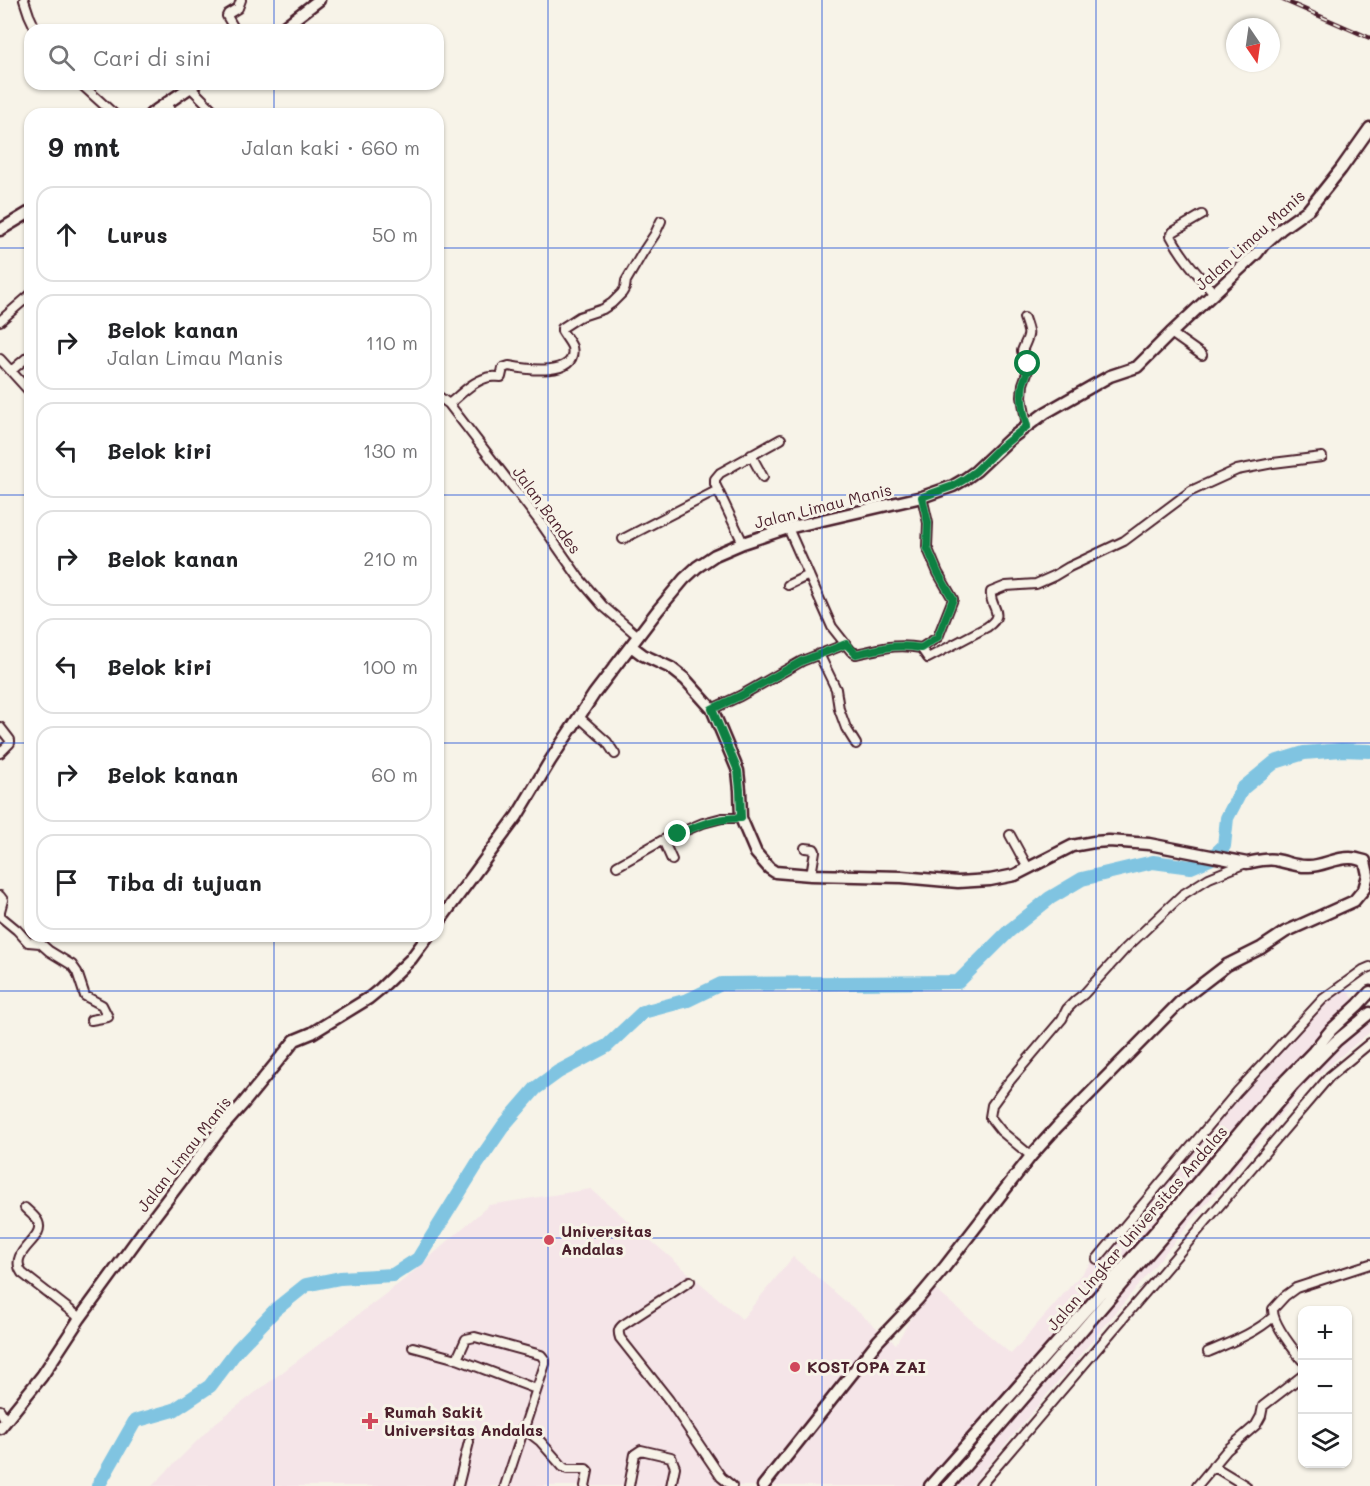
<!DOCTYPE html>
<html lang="id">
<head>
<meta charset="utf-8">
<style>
	body { margin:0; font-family:Mali,sans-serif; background:#f2f2f2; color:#202124 }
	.controls { position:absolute; right:18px; bottom:18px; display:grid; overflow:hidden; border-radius:12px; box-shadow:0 2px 4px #0004 }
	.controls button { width:54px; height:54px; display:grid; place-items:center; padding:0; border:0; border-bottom:2px solid #e0e0e0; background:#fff; color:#202124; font:30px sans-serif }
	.compass { position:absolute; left:1226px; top:18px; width:54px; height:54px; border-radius:50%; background:#fff; box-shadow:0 2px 4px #0004; rotate:167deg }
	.stop { position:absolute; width:18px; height:18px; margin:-14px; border:4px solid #0b8043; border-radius:50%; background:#fff }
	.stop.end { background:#0b8043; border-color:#fff; box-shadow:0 2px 6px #0008 }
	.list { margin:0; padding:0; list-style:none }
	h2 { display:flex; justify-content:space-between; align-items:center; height:78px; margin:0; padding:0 24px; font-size:26px }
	h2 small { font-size:20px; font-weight:400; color:#757577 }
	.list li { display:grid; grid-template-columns:39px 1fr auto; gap:18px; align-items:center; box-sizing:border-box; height:96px; margin:0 12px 12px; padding:0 12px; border:2px solid #e0e0e0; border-radius:18px }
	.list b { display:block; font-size:22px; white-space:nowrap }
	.list p { margin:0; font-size:20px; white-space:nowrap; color:#757577 }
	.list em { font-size:20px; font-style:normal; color:#757577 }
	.icon { flex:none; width:33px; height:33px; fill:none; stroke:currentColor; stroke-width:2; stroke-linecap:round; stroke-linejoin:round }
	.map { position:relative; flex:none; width:1370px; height:1486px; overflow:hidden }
	.search { position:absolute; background:#fff; box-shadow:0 2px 4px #0004; left:24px; top:24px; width:420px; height:66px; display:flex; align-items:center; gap:15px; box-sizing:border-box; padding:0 21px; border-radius:18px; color:#757577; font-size:22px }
	.panel { position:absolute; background:#fff; box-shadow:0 2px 4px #0004; left:24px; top:108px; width:420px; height:834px; border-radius:18px }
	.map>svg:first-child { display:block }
	.built { fill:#f5e5e8 }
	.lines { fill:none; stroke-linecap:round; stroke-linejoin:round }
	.river { stroke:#80c4e1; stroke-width:14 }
	.street-casing { stroke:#4a1f2b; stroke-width:12 }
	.secondary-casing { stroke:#4a1f2b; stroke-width:15 }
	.street { stroke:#f7f3e8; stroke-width:8 }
	.secondary { stroke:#f7f3e8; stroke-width:10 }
	.rail-casing { stroke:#4a1f2b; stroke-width:4.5 }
	.rail { stroke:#f7f3e8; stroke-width:2; stroke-dasharray:7; stroke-linecap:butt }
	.route { stroke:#0b8043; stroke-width:8 }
	.grid { fill:none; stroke:#1d4ed8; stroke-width:1.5; stroke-opacity:0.55 }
	.poi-dot { fill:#d1495b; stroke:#f7f3e8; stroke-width:2 }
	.labels { text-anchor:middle; stroke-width:6; stroke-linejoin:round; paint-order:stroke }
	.street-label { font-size:16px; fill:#4a1f2b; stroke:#f7f3e8 }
	.poi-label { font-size:16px; font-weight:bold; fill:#4a1f2b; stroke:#f7f3e8; text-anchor:start }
</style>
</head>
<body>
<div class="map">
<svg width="1370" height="1486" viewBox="0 0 1370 1486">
	<rect width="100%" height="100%" fill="#f7f3e8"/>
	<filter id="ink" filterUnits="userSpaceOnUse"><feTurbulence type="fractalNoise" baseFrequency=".0167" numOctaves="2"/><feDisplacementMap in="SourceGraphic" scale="12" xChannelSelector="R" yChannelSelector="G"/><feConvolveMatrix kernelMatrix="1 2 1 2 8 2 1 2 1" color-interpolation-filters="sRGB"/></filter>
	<g filter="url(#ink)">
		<path class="built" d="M1339,980l31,40v12l-65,53 -334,401h-819l62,-62 191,-145 84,-74 102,-16 151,130 51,-62 103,87 34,-59 81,69 114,-130 144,-170z"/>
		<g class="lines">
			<path class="river" d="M98,1486l37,-65 39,-11 36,-24 28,-37 38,-40 30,-24 34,-7 53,-3 25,-16 59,-95 27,-39 32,-37 22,-16 49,-26 36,-34 45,-12 33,-16 237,-2 51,-51 41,-33 32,-19 71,-17 38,5 19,-8 14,-13 3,-28 15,-29 33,-27 29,-9 37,-3 29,1"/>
			<defs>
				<path id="street" d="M24,0l5,15 7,15
					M235,30l-8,-14 1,-2 10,-6 3,-8
					M81,84l33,30
					M190,87l27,27
					M166,102l6,12
					M1202,215l-29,17 -2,4c11,21 27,39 42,56
					M1024,318c7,20 5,15 -2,33l6,13v6l-5,14 -1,13 5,29
					M0,321l30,-26
					M1171,333l31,22
					M0,359l30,33
					M11,371l19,-16
					M438,396l11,8 91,118 39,56 24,28 35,30
					M449,404c11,-9 23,-22 37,-26 4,-2 10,-1 15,-1l2,-9 6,-2c15,3 70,12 63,-19 -2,-5 -7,-11 -10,-16v-3l17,-11 24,-8 9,-6 10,-10 3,-5 1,-7 17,-29 12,-18 6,-13
					M751,455l12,22
					M788,528l44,99 19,24 5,3c25,-5 39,-11 65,-6l17,-11 15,-38 -15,-26 -11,-26 1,-24 -6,-26
					M623,539l95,-49
					M743,543l-28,-59v-5l5,-6 61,-34
					M788,585l21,-10
					M921,648l7,10 59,-31c20,-14 2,-19 4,-35l15,-6 30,-2 18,-8 15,-9 55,-26 67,-50 46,-21 36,-7 49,-6
					M819,654l17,35 3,20 7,19 10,16
					M712,709l28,-13 62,-35 44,-17
					M579,717l28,25 8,12
					M0,727l10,13v3l-10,10
					M1010,835l18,33
					M663,840l9,20
					M805,848l9,1 1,2 -4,24
					M617,866l46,-26 40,-17 19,-5h19
					M0,896l3,4 -3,11
					M0,912v4l17,14 11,12 12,1 9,8 23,14 5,7 8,24 17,9 6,12 -17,3
					M1031,1156l-30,-25 -11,-14 2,-12 16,-22 54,-64 5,-10 8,-8 9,-7 42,-46 56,-53 27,-17 37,-15
					M25,1208c4,4 11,9 13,14 8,17 -31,29 -16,51l58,45
					M1097,1259l140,-167 86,-93 40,-29 7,-3
					M690,1281l-67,44c-5,4 -5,7 -3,13l49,62 52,77 11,9
					M413,1347l44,12 79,30
					M1208,1352c23,-10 46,-18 65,-35
					M457,1359l9,-20 9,-2 66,18 4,5v4l-40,122
					M1302,1360c-9,-11 -30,-37 -29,-51l12,-13 11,-8 74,-24
					M0,1410l6,11
					M523,1428l17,13 23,26 4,2h19l2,2 -3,15
					M1213,1466l33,20
					M458,1486l11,-44
					M629,1486l6,-32 6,-4 30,7 4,10 -4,19
					M980,1486l350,-410 40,-33
					M1197,1486l30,-36 29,-25 5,-9 2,-10 39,-30"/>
				<path id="secondary" d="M280,30l39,-30
					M151,114l44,-30
					M0,230l30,-18
					M631,646l12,9 28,13 14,11 27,30 26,62 2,19 1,28 15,35 13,15 6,4 36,3 91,2 56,5 32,-2 25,-5 57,-29 22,-4 15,-1 40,3 98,19c10,-2 20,-5 29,-3 11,2 21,7 33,6 14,0 27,-9 42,-8 4,0 9,2 14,3l3,14 -4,14 -10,12 -69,31 -24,16 -34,17 -43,33 -127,129 -26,29 -87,112 -26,31 -40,42 -115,145
					M438,923l79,-107 33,-55 44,-67 64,-84 26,-31 13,-12 18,-12 28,-12 45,-15 134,-31 31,-11 12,-7 11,-8 34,-32 35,-26 65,-37 27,-9 34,-34 86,-80 6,-8 18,-16 28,-20 32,-40 29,-41
					M0,1428l42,-52 38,-58 67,-92 72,-95 23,-26 53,-65 17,-7 57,-35 11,-9 31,-30 17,-23
					M930,1486l239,-270 104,-123 40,-41 18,-22 27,-25 12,-13
					M948,1486l345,-401 43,-44 34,-28"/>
			</defs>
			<use href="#street" class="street-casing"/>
			<use href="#secondary" class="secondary-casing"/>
			<use href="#street" class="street"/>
			<use href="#secondary" class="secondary"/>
			<defs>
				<path id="rail" d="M1283,0l87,38"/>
			</defs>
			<use href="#rail" class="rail-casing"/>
			<use href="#rail" class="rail"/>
		</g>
	</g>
	<g class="lines" filter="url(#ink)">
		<path class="route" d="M678,834c24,-10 37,-16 63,-16l-1,-28 -2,-19 -26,-62 28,-13 62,-35 44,-17 10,10c25,-5 39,-11 65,-6l17,-11 15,-38 -15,-26 -11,-26 1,-24 -6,-26 31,-11 12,-7 11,-8 20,-20 31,-25c-4,-14 -7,-28 -4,-42 2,-7 6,-12 5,-20"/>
	</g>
	<path class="grid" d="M274,0v30M548,0v1486M822,0v1486M1096,0v1486M274,84v30M0,248h30M438,248h932M0,495h30M438,495h932M0,743h30M438,743h932M274,936v550M0,991h1370M0,1238h1370"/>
	<g class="poi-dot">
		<circle cx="549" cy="1240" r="6"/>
		<circle cx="795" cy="1367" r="6"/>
		<path d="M367 1412h6v6h6v6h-6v6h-6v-6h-6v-6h6z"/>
	</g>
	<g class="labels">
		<g class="street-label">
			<text transform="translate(1250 240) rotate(-42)" y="6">Jalan Limau Manis</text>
			<text transform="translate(823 506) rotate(-14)" y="6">Jalan Limau Manis</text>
			<text transform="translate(547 510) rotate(54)" y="6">Jalan Bandes</text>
			<text transform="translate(184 1154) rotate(-52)" y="6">Jalan Limau Manis</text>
			<text transform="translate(1137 1228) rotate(-49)" y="6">Jalan Lingkar Universitas Andalas</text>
		</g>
		<g class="poi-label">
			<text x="561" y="1237">Universitas<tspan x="561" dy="18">Andalas</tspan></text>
			<text x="807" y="1373">KOST OPA ZAI</text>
			<text x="384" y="1418">Rumah Sakit<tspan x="384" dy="18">Universitas Andalas</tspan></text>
		</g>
	</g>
</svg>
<div class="controls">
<button>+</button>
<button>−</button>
<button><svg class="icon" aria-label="layers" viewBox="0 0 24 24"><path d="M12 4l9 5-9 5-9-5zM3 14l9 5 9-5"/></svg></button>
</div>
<svg class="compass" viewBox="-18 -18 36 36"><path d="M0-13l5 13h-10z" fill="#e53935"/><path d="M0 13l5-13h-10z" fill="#757577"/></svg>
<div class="stop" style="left:1028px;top:364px"></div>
<div class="stop end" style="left:678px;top:834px"></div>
<div class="search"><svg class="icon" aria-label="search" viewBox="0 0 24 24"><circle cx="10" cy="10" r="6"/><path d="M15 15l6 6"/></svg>Cari di sini</div>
<section class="panel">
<h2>9 mnt<small>Jalan kaki · 660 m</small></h2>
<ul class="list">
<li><svg class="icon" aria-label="ahead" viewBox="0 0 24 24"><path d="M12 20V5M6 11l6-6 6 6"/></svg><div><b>Lurus</b></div><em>50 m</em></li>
<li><svg class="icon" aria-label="right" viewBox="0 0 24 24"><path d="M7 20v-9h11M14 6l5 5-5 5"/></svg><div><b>Belok kanan</b><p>Jalan Limau Manis</p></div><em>110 m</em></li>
<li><svg class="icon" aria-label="left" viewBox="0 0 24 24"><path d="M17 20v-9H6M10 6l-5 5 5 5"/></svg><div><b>Belok kiri</b></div><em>130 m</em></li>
<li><svg class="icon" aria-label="right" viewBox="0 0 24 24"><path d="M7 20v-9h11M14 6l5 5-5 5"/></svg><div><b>Belok kanan</b></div><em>210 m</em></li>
<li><svg class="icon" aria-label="left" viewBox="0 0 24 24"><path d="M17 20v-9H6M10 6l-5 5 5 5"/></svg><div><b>Belok kiri</b></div><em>100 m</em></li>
<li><svg class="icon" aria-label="right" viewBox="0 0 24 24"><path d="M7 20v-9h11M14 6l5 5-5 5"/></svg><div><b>Belok kanan</b></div><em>60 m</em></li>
<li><svg class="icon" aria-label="arrive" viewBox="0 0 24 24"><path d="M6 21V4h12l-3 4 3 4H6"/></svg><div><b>Tiba di tujuan</b></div></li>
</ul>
</section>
</div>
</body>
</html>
